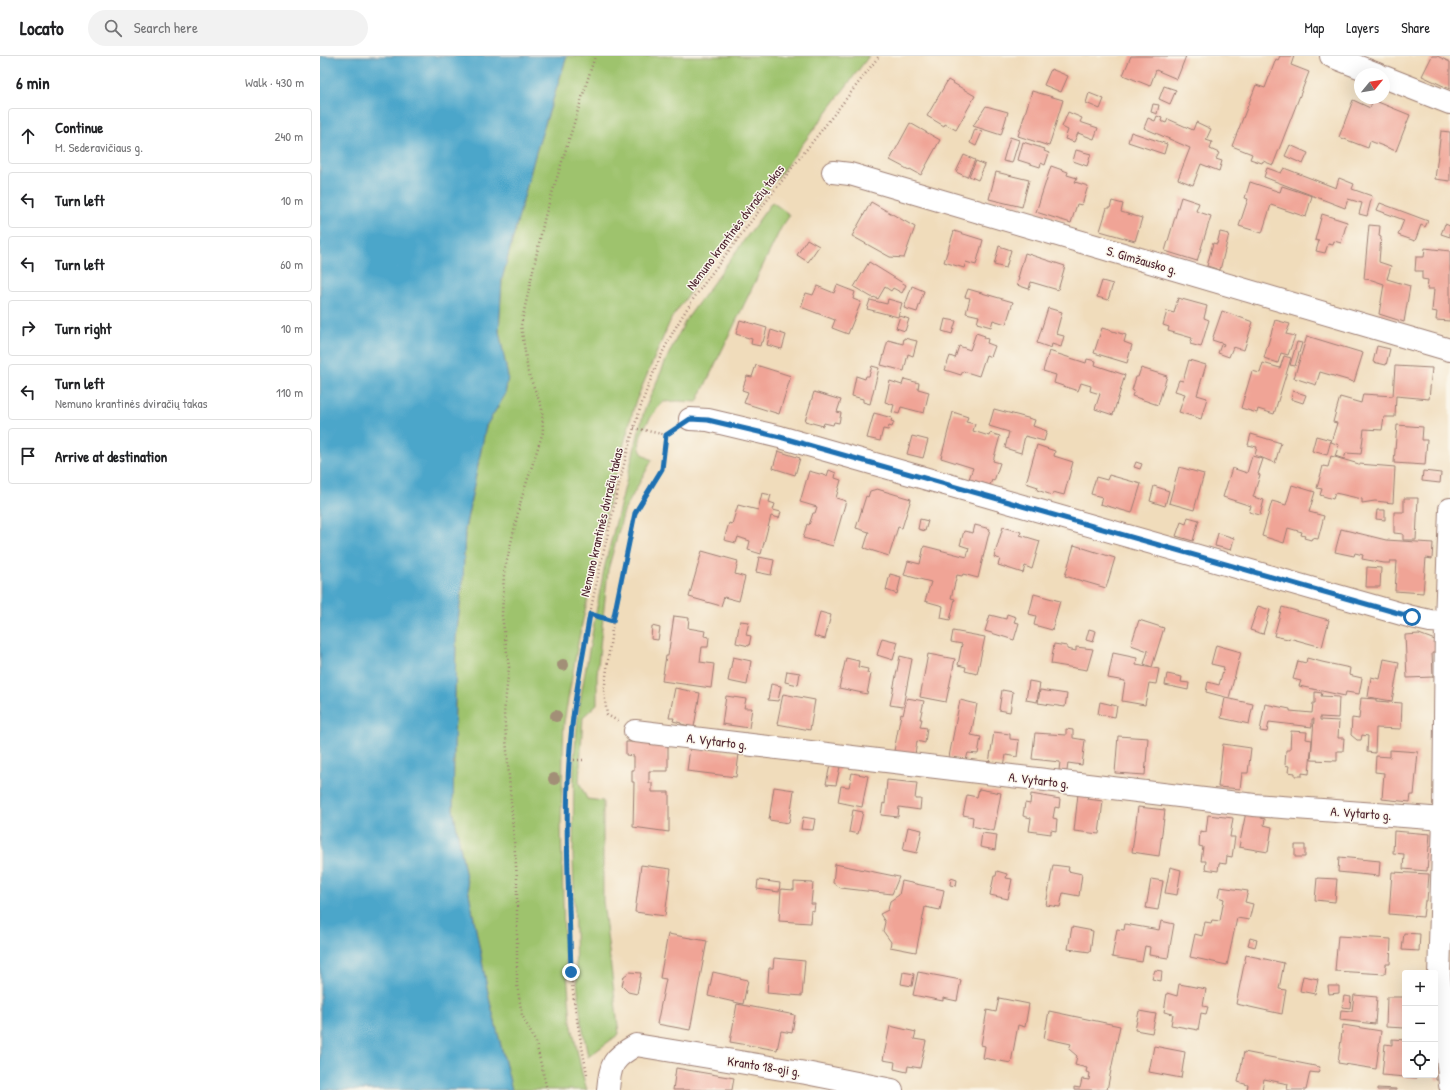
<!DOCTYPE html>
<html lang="en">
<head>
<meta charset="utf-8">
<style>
	body { margin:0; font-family:"Patrick Hand",sans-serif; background:#f2f2f2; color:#202124 }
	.controls { position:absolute; right:12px; bottom:12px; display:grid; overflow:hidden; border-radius:4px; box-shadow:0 4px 16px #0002 }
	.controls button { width:36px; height:36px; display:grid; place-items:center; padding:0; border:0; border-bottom:1px solid #e0e0e0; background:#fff; color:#202124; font:20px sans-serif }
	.compass { position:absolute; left:1034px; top:12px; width:36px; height:36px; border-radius:50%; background:#fff; box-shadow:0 4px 16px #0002; rotate:60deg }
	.stop { position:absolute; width:12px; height:12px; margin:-9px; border:3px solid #1f6fb2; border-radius:50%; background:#fff }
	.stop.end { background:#1f6fb2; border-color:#fff; box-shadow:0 1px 4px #0008 }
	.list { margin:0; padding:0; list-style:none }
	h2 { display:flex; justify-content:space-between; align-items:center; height:52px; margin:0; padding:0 16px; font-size:17px }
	h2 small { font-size:13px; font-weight:400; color:#757577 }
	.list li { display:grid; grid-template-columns:26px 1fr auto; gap:12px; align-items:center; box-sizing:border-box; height:56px; margin:0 8px 8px; padding:0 8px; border:1px solid #e0e0e0; border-radius:4px }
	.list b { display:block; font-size:15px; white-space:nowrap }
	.list p { margin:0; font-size:13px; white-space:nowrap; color:#757577 }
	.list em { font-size:13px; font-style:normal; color:#757577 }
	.icon { flex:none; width:22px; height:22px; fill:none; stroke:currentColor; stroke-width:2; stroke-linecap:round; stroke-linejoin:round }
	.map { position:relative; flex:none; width:1130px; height:1034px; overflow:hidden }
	header { display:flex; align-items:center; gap:24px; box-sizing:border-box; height:56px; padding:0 20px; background:#fff; border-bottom:1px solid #e0e0e0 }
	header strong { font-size:19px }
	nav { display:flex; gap:22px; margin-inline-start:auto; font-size:14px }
	.search { width:280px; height:36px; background:#f2f2f2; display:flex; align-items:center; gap:10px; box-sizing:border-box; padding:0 14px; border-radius:22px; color:#757577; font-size:15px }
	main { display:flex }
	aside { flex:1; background:#fff }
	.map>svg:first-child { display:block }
	.green { fill:#9ec36d; stroke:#74714c }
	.water { fill:#4ca6ca; stroke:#4b627a }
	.building { fill:#f0a496 }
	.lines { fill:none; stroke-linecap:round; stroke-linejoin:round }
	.street-casing { stroke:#9d7e73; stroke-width:24 }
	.path { stroke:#9d7e73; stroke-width:2.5; stroke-dasharray:1 3; stroke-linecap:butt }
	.street { stroke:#fff; stroke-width:22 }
	.tree { fill:#a28f77 }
	.route { stroke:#1f6fb2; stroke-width:5 }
	.labels { text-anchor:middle; stroke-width:3; stroke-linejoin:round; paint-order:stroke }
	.street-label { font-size:13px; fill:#4a1f2b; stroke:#fbf7ec }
</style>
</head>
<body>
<header>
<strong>Locato</strong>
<div class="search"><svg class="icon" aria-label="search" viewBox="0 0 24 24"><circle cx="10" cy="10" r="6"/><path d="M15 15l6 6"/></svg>Search here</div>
<nav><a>Map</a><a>Layers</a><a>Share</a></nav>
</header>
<main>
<aside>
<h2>6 min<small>Walk · 430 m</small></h2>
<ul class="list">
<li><svg class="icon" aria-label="ahead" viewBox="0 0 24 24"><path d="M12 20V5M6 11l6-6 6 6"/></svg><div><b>Continue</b><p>M. Sederavičiaus g.</p></div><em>240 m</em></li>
<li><svg class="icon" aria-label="left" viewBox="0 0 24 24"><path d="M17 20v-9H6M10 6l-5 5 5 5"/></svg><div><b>Turn left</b></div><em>10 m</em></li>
<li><svg class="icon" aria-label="left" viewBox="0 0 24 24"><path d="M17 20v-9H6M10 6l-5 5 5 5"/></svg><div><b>Turn left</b></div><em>60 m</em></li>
<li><svg class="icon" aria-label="right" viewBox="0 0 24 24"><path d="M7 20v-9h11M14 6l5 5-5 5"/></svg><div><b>Turn right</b></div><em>10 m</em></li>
<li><svg class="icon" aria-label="left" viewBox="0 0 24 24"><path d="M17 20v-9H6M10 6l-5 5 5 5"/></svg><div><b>Turn left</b><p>Nemuno krantinės dviračių takas</p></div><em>110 m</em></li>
<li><svg class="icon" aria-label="arrive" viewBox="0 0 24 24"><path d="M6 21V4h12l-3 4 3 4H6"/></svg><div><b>Arrive at destination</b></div></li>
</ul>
</aside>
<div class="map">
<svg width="1130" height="1034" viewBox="0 0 1130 1034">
	<rect width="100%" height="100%" fill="#fbf7ec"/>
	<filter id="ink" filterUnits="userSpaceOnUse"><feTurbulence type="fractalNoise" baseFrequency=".025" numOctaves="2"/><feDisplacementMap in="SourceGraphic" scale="8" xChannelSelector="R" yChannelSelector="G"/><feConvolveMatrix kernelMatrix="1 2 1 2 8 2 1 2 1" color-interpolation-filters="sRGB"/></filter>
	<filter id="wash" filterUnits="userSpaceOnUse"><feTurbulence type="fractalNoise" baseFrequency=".012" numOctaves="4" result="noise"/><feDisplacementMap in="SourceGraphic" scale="16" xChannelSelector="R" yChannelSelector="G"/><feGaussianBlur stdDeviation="0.9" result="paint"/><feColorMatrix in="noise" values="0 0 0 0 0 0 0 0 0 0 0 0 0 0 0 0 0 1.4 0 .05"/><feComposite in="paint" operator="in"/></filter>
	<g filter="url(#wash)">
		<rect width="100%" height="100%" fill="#f0dcbb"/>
		<path class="green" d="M247,0h302l-98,130 -53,67 -47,66 -36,84 -24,89 -32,146 -15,84 -3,103 3,112 7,85 11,51 5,17h-75l-23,-92 -36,-189 3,-170 7,-59 2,-50 21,-104 19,-31 3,-18 -9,-46 3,-52 34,-127z
			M452,146l18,13 -9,13 -84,174 -19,-1 -15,1c-9,10 -31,37 -21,51 2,3 7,5 10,7l-28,51 -16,59 -11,105v29l-14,13 -4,65 8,17 16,2v100l16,133 -31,23 -7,-37 -5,-49 -3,-115 1,-98 4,-41 4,-28 22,-120 40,-158 27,-62 15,-29z"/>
		<path class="water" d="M0,0h247l-31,96 -34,127 -3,52 9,46 -3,18 -19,31 -21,103 -2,51 -7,59 -3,170 36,189 23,92h-192z"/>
		<g id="blocks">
			<path class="building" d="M811,0h55l-9,23 -21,-9 -6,16 -27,-11z
				M960,0h14l-3,9 18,7 -36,93 -10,-4 -1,2 -12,-4 2,-5 -20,-8 24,-61 9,3 11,-29 2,1z
				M1112,0h5l13,6v27l-28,-13z
				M731,13l17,7 -7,16 -17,-7z
				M628,24l27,16 -19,34 -11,-6 -1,2 -17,-10z
				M844,30l12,4 -6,14 -11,-5z
				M712,35l31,9 -14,46 -31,-10z
				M769,37l15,6 -4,10 -14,-6z
				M1033,44l17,8 3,-8 37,15 -14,36 -26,-10 -2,7 -29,-11z
				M833,48l6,1 -2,9 -6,-2z
				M666,50l22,6 -7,23 -28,-9z
				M748,56l14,6 -2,4 18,6 -4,11 -16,-6 -4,9 -9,-3 3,-9 -6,-3z
				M837,60l5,2 -1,3 5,2 2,-4 25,11 3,-8 15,7 -5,11 6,2 -2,7 9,4 -3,6 6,2 -3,10 -18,-7 -8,21 -15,-6 12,-31 -46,-20 4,-10 7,3z
				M590,67l30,17 -19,35 -11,-6 -1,1 -19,-10z
				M655,73l7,3 -6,14 -6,-3z
				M1121,75l9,1v49l-15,-2z
				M811,76l36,12 -3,10 -36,-12z
				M690,81l9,3 -7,23 -9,-2z
				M703,86l22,7 -1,2 5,2 -4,12 -4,-2 -1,4 -22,-7z
				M970,89l18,8 -5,11 -18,-8z
				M756,94l15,4 -4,12 -14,-5z
				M644,99l11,5 -8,17 -11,-5z
				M656,105l9,4 -7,15 -9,-4z
				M731,110l17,6 -1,3 10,3 -2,4 13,4 -6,19 -5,-1 -6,19 -35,-11z
				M947,112l14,5 3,-5 52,20 3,-10 15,6 -2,5 20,7 -5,20 -8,-2 3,-11 -14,-4 -3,9 -81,-31z
				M676,116l33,8 -7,27 -33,-8z
				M930,126l30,10 2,-6 30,10 -6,21 -35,-12 -9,28 -23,-7 9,-27 -3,-1z
				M861,141l18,6 -3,8 15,5 -14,45 -32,-10z
				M792,145l11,3 -2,8 21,6 -7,23 -35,-10 7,-23h3z
				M551,146l44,25 -11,31 -14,-1 -38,-21z
				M1060,147l48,18 -3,6 -4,-2 -6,16 -17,-6 6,-15 -27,-10z
				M1002,158l25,8 -6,21 -7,-2 -1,4 -5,-1 -3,9 -9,-2 3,-10 -4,-1z
				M1125,168l5,2v11l-9,-3z
				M1049,169l11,1 -1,10 2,1 -2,25 12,4 -4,13 23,7 -6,36 -25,-8 5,-30 -12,-4 -8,-1z
				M634,175l29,9 -7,25 -10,-3 -2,6 -20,-6z
				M900,176l9,2 -9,36 -13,-4 6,-23 4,1z
				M487,183l12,7 -11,16 -11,-7z
				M679,190l12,4 -5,18 -12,-3z
				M1105,192l25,3v70l-14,-1 1,-8 -5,-1 2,-22h-7l1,-9 -6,-1v-8h-7l1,-14h8z
				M705,197l40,13 -7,24 -27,-8 -2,7 -12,-4 2,-7h-1z
				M549,206l37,23 -4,8 -9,-5 -2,3 -6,-4 -7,12 -4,-2 -1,1 -19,-11z
				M782,225l11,3 -5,16 -11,-3z
				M517,229l18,7 -2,7 8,3 -13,32 -16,-6 3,-8 -34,-13 5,-14 7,2 4,-9 17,7z
				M592,230l12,5 -7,21 -13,-4z
				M648,233l45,13 -7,22 -13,-4 -2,7 -14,-4 2,-7 -13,-3 4,-15 -5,-1z
				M858,242l29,8 -3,12 5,2 -8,27 -11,-3 2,-6 -24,-7 1,-4 -6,-2 4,-14 7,2z
				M568,243l14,4 -4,14 -31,-8 3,-9 17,4z
				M728,252l14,4 -6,22 8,2 -3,11 -9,-3 -1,4 -14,-5z
				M902,255l31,11 -9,28 -11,-3 -4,10 -11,-4 3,-8 2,1 1,-2 -12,-4z
				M580,260l9,3 -4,12 -9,-3z
				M625,263l11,2 -4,13 -10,-3z
				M420,264l27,8 -4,14h-2l-1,4 -9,-2 1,-5 -16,-5z
				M955,264l15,4 -4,10 9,2 -7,19 -7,-2 -3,10 -14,-5z
				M782,272l24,7 -2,7 8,3 -5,18 -33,-10z
				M451,274l15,5 -4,14 -15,-4z
				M656,277l9,3 -1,2 4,1 -1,4 8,3 -4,11 -5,-2 -7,21 -16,-5 -2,4 -16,-5 5,-14 5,2 4,-12 11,4z
				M987,280l56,17 -9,29 -34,-10 -4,13 -22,-7z
				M584,282l13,3 -4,15 -5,-2 -4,17 -23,-6 7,-25 15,4z
				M977,286l5,1 -7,23 -5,-1z
				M1057,290l13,3 -4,16 -13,-3z
				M729,295l37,12 1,-4 9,2 -1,4 30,10 -12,40 -18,-6 5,-15 -10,-3 1,-5 -10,-3 -3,8 -24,-8 2,-8 -13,-4z
				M964,300l7,2 -17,56 -16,-5 -1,4 -16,-5 11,-37 8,2 3,-10 17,5z
				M869,304l17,5 -9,30 10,3 -6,21 -22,-7 6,-18 -10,-3 4,-11 4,1z
				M436,309l35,11 -12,38 -35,-11 4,-11 -6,-2 5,-14 5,1z
				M552,310l7,2 -9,36 -7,-2v-3l-11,-3 4,-20 9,3 1,-3h3z
				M1075,310l37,2 -3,31 -33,-3 -1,21h-11l-2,13 -18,-1 -3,25 -15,-1 -2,6 -9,-3 4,-11 -8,-3 6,-19 -4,-1 7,-25 21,6 2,-9 30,2z
				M821,312l26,8 -9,29 -26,-9 2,-5 -2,-1 4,-13h2z
				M584,323l15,4 -1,6 11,3 -5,21 -23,-6 -2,7 -7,-2 2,-7 -9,-3 5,-21 12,4z
				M973,335l13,4 -3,8 -12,-4z
				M494,336l27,8 -4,12 4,1 -2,10 -5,-1 -1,3 -9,-2 -1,3 -18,-5z
				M674,353l41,11 -2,6 14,5 -3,10 -19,-5 -4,17 -16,-5 4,-16 -20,-6z
				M633,356l15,5 -2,5 9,2 -2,7 16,5 1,-3 10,3 -7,25 7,2 -6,18 -2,-1 -2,5 -21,-6 4,-11 -32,-10z
				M554,357l18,5 -1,3 3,1 -2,5 -3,-1 -1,4 -5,-1 -3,12 -13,-3z
				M1077,369l26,2 -1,13h5l-2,25 -31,-2z
				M931,378l30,9 -6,20 -20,-8 2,-8 -9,-2z
				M592,380l16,4 -5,18 -16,-4z
				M996,380l15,4 -4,15 -15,-4z
				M717,389l18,6 -1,5 19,6 -9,33 -11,-3 -1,3 -15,-5 1,-3 -12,-4z
				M458,395l22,7 -5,17 -22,-7z
				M932,400l11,3 -5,15 2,1 -7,22 11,3 -4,15 -11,-3 2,-6 -28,-9 9,-29 15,5z
				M1011,400l28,8 36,3 -2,36 -18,-2 -13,2v-4l-27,-6 -2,6 -13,-4 2,-6 -5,-1 6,-22 5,1z
				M816,406l6,2 -2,5 -6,-2z
				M859,411l25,7 -10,36 -25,-7z
				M509,414l7,3 -1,5 6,2 -5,18 10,3 -13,45 -30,-8 4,-14 2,1 4,-12h2l2,-6 -17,-5 9,-31 18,5z
				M1103,415l18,2 -1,10 -18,-2z
				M789,419l32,9 -9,29 -32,-9 2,-7 -11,-3 5,-17 11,3z
				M972,429l23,7 -6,20 15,4 -6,23 -6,-1 -1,2 -7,-2 1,-2 -4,-1 1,-3 -14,-4 -4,15 -22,-7 10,-35 14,4z
				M834,430l15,5 -4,15 -15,-5z
				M557,433l34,10 -9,29 -4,-1 -9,29 -25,-8 5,-16 -13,-4 10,-32 2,1 2,-6z
				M442,437l9,2 -2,7 6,2 -2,6 8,2 -2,6 -8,-2 -10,38 -13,-4 2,-9 -12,-4 -2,6 -12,-3 5,-17 3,1 6,-19 20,5z
				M1084,442h14l-2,42h-13v-6l-9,-1v-21h10z
				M1057,454h8v10l-9,-1z
				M868,461l11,3 -6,21 -17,-5 5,-14 5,2z
				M600,463l8,2 -3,10 -7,-2z
				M655,469l15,4 -12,49 -15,-4 -1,2 -5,-1 -6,23 4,1 -5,21 -9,-2 2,-12 -18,-5 6,-19 -27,-7 4,-14 12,3 4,-18 43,11 2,-9 -9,-3 4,-14 9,2z
				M683,471l18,5 -1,3 20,6 -8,28 -7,-3 -2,7 -25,-8 2,-6 -6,-2z
				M1021,473l45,11 47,3 -1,16 -6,-1 -3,35 -28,-2 2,-30h-7v2h-6l-22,-4 1,-4 -8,-2 -1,3 -19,-4z
				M898,477l16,5 -3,12 -16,-4z
				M754,489l41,13 -9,30 -41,-12z
				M382,495l36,10 -3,13 10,3 -6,24 -15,-4 -3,9 -32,-9z
				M439,501l15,3 -3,15 -15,-3z
				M1047,511l14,1 -1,19h-14z
				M570,518l11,3 -4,17 -11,-4z
				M714,538l26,7 -8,29 -18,-5 2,-9 -7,-2z
				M938,550l12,4 -7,24 -13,-4z
				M962,551l47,13 -7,27 -33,-9 -1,1 -14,-3z
				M500,556l11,3 -6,24 -11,-3z
				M687,558l9,3 -2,5 5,1 -5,17 -29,-9 5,-16 16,4z
				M354,560l15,2 -1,10 17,3 -1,5 5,1 -1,10h-6l-2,15 14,2 -3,24 -49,-7 4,-25h2z
				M819,564l25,8 -12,39 -8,-3 4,-13 -17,-6z
				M420,565l9,1 -3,13 5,1 -2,10 -13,-3z
				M332,570l8,2 -2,12 -7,-1z
				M769,573l7,2 -3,11 -7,-2z
				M633,575l32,6 -8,37 -12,-3 1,-4 -8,-2 4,-21 -11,-2z
				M1099,578l16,6 1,13h-4l1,24 -26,1 -2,-43z
				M562,582l16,4 -5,18 -16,-5z
				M734,588l13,2v3l9,2v-4l17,2 -6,21 -36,-6z
				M896,589l25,7 -12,46 -23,-6 2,-10 11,3 5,-18 -13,-3z
				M793,597l24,5 -1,7 23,4 -3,15 -7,-1 -4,22 -23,-4 3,-20 -17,-3z
				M608,598l27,5 -9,43 -26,-5z
				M580,600l12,3 -9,48 -13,-2z
				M413,601l18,4 -4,24 -19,-4z
				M526,602l13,3 -1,6 10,2 -1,4 4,1 -4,20 -28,-6z
				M987,602l15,4 28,6 -1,7 13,3 -3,16 -13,-2 -1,4 -46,-10 2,-5 -8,-2 5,-18 8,2z
				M1064,603l15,3 -7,39 -24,-4 3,-20 9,2z
				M467,615l13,2 -2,12 -13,-3z
				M847,618l15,3 -1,5 8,1 -1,7 -23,-5z
				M709,625l11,2 -3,19 -11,-2z
				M451,628l10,2 -3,15 -10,-1z
				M355,632l25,5 -6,34 -13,-3v-1l-8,-2 1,-3h-5z
				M682,634l11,2 -3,20 -11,-2z
				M720,634l27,4 -2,13 -27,-4z
				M995,636l7,1 -1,3 18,1 -1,21 -18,-1v3l19,1 -1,17h6l-1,13h-6v10l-26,-1 3,-41h-2v8l-43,-5 -2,10 -7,-1 5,-27 25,5v2l22,2 1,-10h2z
				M463,638l32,6 -5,30 -33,-6z
				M406,640l20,3 -2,9h8l-3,20 -27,-4z
				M587,642l17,3 -4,18h2l-2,8 7,1 -2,15 -8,-2 -2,14 -21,-4 7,-37 2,1z
				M905,642l28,6 -4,20 -28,-6z
				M1041,642l15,1v2l26,2 -1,26 -25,-1 -1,25 -8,-1 1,-16 -6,-1 -1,5h-4l-6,-5 1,-17 7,1z
				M640,644l17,4 -6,31 10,2 -3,17 -10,-1 -2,7 -17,-3z
				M780,646l17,4 -2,11 -17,-3z
				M746,673l7,1v8l12,2 -3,25 -14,-2 -1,8 -8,-1 1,-8 -28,-3 3,-26 31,2z
				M971,675l16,1 -1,7 6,1 -3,34 -7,-1v3h-7v-3l-7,-1 1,-6 -4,-1 1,-15h4z
				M674,676l16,2v5l9,1 -2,17 -11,-2 -2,11 -15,-3z
				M798,680l30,2 -3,37 -30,-2z
				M306,686h42v29h-19v12h3v9h17v40l-36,-5 1,-45h-2v-12h2v-14l-8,-1z
				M903,688l28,4 -3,25h-6l-2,16 -22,-2z
				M370,692l49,6 -3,23 -49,-6z
				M1070,694l28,2 -4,43h-3l-1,7 -28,-3 2,-26 -9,-1 1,-16 14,1z
				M510,709l10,2 -4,18 -10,-1z
				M532,717l16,3 -6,31 -24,-5 3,-16 8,1z
				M567,724l30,3 -2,16h6l-1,11 -21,-3 -1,10 -17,-2 2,-12 2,1z
				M454,731l20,3 -5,33 -20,-3z
				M659,733l22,4 -7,38 -22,-5 1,-9 -10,-2 4,-20 10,2z
				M711,738l29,5 -1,9 -4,-1 -2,11 4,1 -1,12 -5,-1v4l-22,-3 2,-13 -8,-2 2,-13 5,1z
				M758,738l10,2 -1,3 16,2 -4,33 -25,-3z
				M818,751l27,3 -6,46 -27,-4z
				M533,754l10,2 -5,22 -9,-2z
				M926,756l16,3 -1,3 4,1 -1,6 8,2 -4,25 -29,-5z
				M888,759l25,3 -3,19h5l-3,20 -5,-1 -1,8 -7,-1 -1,8 -13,-2 1,-8h-5l2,-14 -4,-1 1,-15 6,1z
				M483,761l12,2 -2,11 -12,-1z
				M588,771l14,3 -5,23 -14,-3z
				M1074,775l36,3 -3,37 -24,-2 1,-15 -11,-1z
				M662,777l15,2 -2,15 -15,-3z
				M975,789h10v12h-10z
				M1019,801l41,4 -1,15 -41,-4z
				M515,808l64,13 -7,17 -51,-6 -8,-5z
				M321,809l30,4 -6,47 -30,-4z
				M733,809l16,2 -1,4 14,3 -3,22 -16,-3 -3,14 -14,-2z
				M850,811l11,3 -4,25 -12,-2z
				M677,815l10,3 -1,4 6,1 -4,20 -18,-4 4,-19h2z
				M1072,816l37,2 -2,27h-2l-2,16 -34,-3z
				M631,822l6,2 -1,6 -6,-1z
				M997,822l20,1 -2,23 -20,-2z
				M831,823l12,2 -5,29 -12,-2z
				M438,824l22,3 -1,9 -22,-3z
				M582,825l42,9 -4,20 -15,-3 -9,45 -26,-5 1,-5 -8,-11 2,-9 -5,-8 8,-4 2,-9 9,-6z
				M474,826l19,1 -2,21h4l-1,7 -3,-1 -1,13 -31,-2 2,-32 13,1z
				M900,831l28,4 -3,11 8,2 -4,16 -12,-2 -10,47 -37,-8 5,-23 7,2 3,-14 6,1 1,-3 8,1 4,-22 -6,-2z
				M841,865l13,3 -6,34 -19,-3 1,-8 -5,-1 -3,16 -30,-5 5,-28 7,1 1,-6 34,6z
				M752,871l21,4 -3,21 -22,-3z
				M1084,877l16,1 -1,17 -17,-1z
				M348,878l39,7 -17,89 -33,-6 9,-45 -6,-1z
				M1018,880l53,3 -1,25h-4l-1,10 -50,-3z
				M930,882l7,2 -2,7 -7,-2z
				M926,899l38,8 -5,26 7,1 -4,24 -46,-10z
				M454,902l31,3 -3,35 -35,-3 2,-25h4z
				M835,914l7,1 -1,10 -9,-2z
				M310,916l11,1 -4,21 -9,-2 -6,-6 2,-10z
				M393,916l35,8 -5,24 -35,-8z
				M583,916l11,2 -2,12 -11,-2z
				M598,916l43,8 -4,21 -14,-3v3l-30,-6z
				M983,920l15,3 -3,15 -15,-3z
				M859,928l27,5 -3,17 5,1 -2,7 -5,-1 -3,17 -27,-5 2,-11 -9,-2 3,-19 10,3z
				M1008,930h11v7l-10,1z
				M1034,939l23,2 -2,27 -35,-4 1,-10 11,1z
				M1024,940l7,1 -1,11 -8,-1z
				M1067,941h18v31l-19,-1z
				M679,942l30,6 -4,23 -7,-2 -7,38 -28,-5 2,-12 -4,-1 6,-35 9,2z
				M417,948l58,11 -3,18 -11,-2 -4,19 -47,-8z
				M729,955l71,15 -13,64h-33v-3l6,1 2,-9 7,1 1,-7 -4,-1 1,-4 -12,-3 2,-9 -8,-7 2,-5 -27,-6z
				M819,955l17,3 -4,19 -17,-3z
				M1023,969l38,6 -5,38 -38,-6z
				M570,970l26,6 -2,7 12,2 -6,27 -12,-2 -1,6 -13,-3 1,-7 -12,-2z
				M1072,983l13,1v35h12v3l-35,-3 3,-31 7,1z
				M834,990l31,6 -4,26 -32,-6z
				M924,996l76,15 -2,6 -8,-1 -4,18h-19l1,-6 -24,-5 -2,11h-15l1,-5 -10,-3z
				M1115,1011h4l1,13h-4z
				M356,1012l58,10 -2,12h-59z
				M1057,1032l19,1v1h-19z"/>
		</g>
	</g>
	<g filter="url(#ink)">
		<use href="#blocks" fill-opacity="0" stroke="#9d7e73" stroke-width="1"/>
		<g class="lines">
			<defs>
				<path id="street" d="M1011,0l46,18
					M1064,21l66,26
					M513,116l17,2 600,176
					M370,363l18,1 72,17 632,180 18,4 16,1
					M1130,453l-4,113 -2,197 -5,157 11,109
					M315,675l619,74 190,14
					M288,1034c2,-26 5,-32 28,-45l170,28 86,17"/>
			</defs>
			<use href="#street" class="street-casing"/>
			<path class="path" d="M314,372l32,7
				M270,558l23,7
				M298,665l-11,-6 -3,-23 9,-71 22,-108 27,-44 4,-34 7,-5
				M250,704h15
				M267,1018c-6,-34 -14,-69 -16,-104 -2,-31 -1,-63 -2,-94 -2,-50 -2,-100 3,-149 7,-70 23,-139 39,-207 14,-63 29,-127 60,-184 18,-34 42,-65 66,-96 46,-62 95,-122 142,-184
				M227,1034l-11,-47 -14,-28 -5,-30v-107l-13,-165 5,-46 -7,-51 2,-43 17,-73 22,-68 -1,-24 -14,-36 -7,-47 24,-109 50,-160"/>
			<use href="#street" class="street"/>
		</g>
		<g class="tree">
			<circle cx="243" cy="609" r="6"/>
			<circle cx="236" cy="660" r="6"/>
			<circle cx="234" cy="723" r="6"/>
		</g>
	</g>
	<g class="lines" filter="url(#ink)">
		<path class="route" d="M251,916c-2,-82 -8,-165 1,-246 4,-38 12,-75 18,-112l23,7 22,-108 27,-44 4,-34 24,-16 18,1 72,17 632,180"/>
	</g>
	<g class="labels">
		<g class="street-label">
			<text transform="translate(415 171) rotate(-53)" y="5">Nemuno krantinės dviračių takas</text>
			<text transform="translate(822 204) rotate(16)" y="5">S. Gimžausko g.</text>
			<text transform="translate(281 466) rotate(-77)" y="5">Nemuno krantinės dviračių takas</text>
			<text transform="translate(397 685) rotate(7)" y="5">A. Vytarto g.</text>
			<text transform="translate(719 724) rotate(7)" y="5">A. Vytarto g.</text>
			<text transform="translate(1041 757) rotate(4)" y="5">A. Vytarto g.</text>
			<text transform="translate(444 1010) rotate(9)" y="5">Kranto 18-oji g.</text>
		</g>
	</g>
</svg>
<div class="controls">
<button>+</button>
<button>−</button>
<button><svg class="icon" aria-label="locate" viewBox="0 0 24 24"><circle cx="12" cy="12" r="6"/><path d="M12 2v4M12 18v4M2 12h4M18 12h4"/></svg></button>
</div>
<svg class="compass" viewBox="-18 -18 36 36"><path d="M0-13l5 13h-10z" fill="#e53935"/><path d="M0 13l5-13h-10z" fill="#757577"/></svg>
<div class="stop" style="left:1092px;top:561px"></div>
<div class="stop end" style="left:251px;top:916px"></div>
</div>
</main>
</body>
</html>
